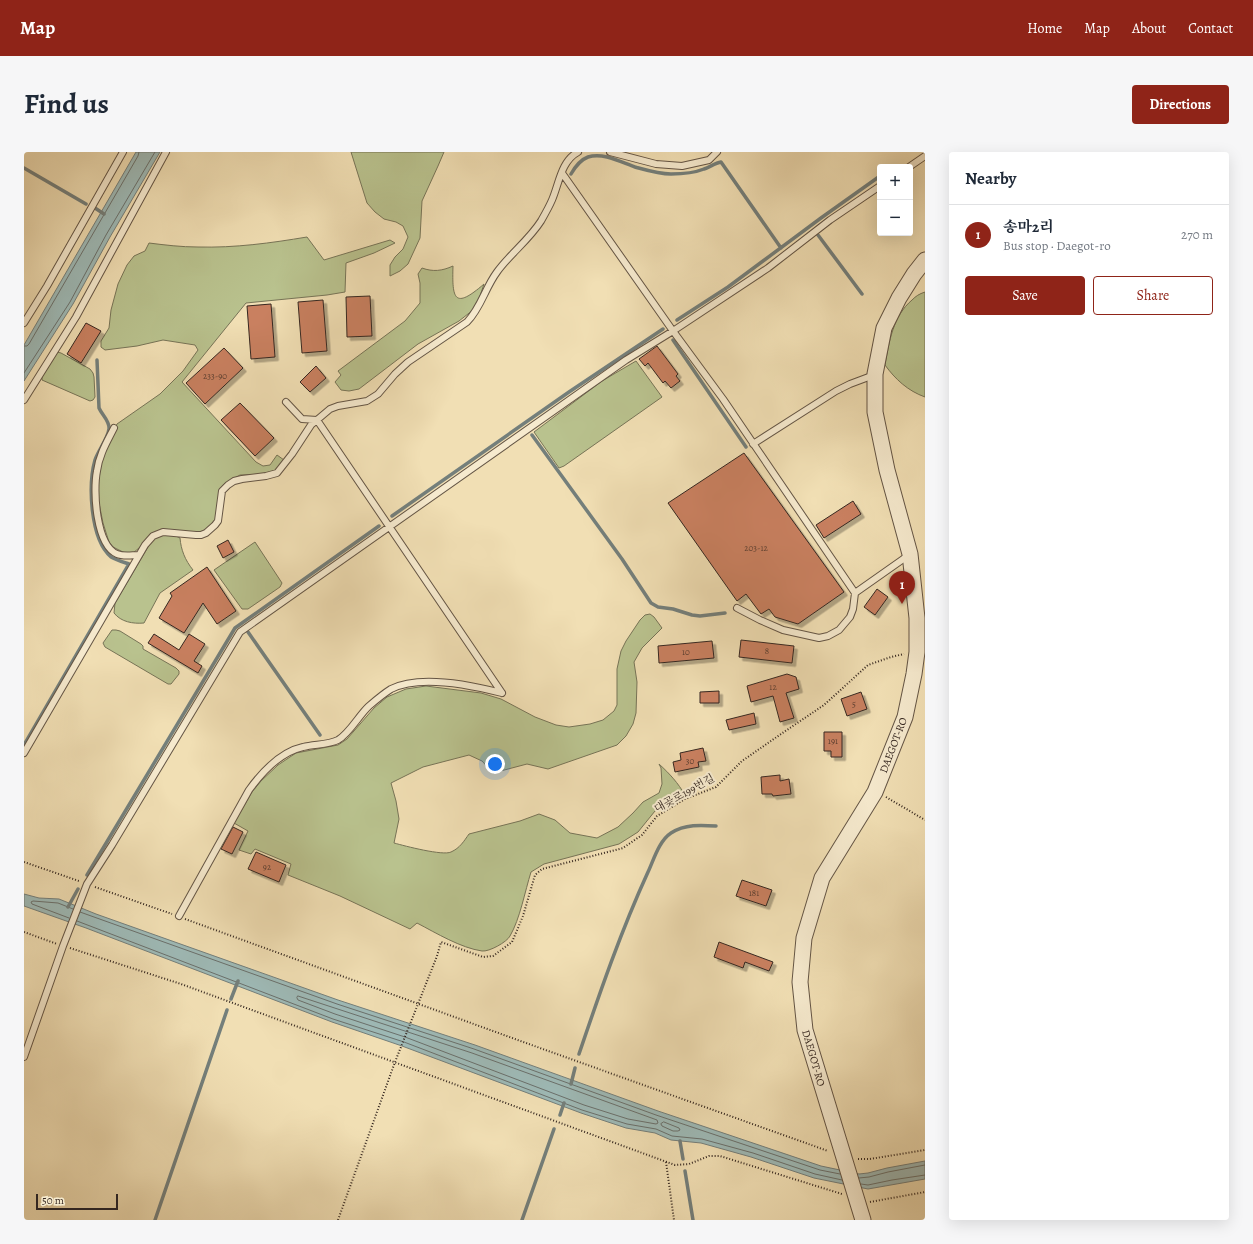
<!DOCTYPE html>
<html lang="en">
<head>
<meta charset="utf-8">
<style>
	body { margin:0; font-family:Alegreya,"Noto Serif KR",serif; background:#f6f6f7; color:#1f2937 }
	.controls { position:absolute; right:12px; top:12px; display:grid; overflow:hidden; border-radius:4px; box-shadow:0 4px 16px #0002 }
	.controls button { width:36px; height:36px; display:grid; place-items:center; padding:0; border:0; border-bottom:1px solid #e0e1e3; background:#fff; color:#1f2937; font:20px sans-serif }
	.scale { position:absolute; left:12px; bottom:10px; width:82px; box-sizing:border-box; padding-left:4px; border:2px solid #352720; border-top:0; font-size:11px; line-height:14px; white-space:nowrap; color:#352720; -webkit-text-stroke:3px #f6eace; paint-order:stroke }
	.you { position:absolute; left:471px; top:612px; width:14px; height:14px; margin:-10px; border:3px solid #fff; border-radius:50%; background:#1a73e8; box-shadow:0 0 0 6px #1a73e833 }
	.badge { display:grid; place-items:center; width:26px; height:26px; border-radius:50%; background:#8f2418; color:#fff; font-size:13px; font-weight:700 }
	.pin { position:absolute; translate:-50% -33px; filter:drop-shadow(0 1px 2px #0008) }
	.pin::after { content:''; position:absolute; top:21px; width:14px; height:12px; background:inherit; clip-path:polygon(0 0,100% 0,50% 100%) }
	.list { margin:0; padding:0; list-style:none }
	h2 { display:flex; justify-content:space-between; align-items:center; height:52px; margin:0; padding:0 16px; font-size:17px }
	h2 small { font-size:13px; font-weight:400; color:#747a83 }
	.list li { display:grid; grid-template-columns:26px 1fr auto; gap:12px; align-items:center; box-sizing:border-box; height:60px; padding:0 16px; border-top:1px solid #e0e1e3 }
	.list b { display:block; font-size:15px; white-space:nowrap }
	.list p { margin:0; font-size:13px; white-space:nowrap; color:#747a83 }
	.list em { font-size:13px; font-style:normal; color:#747a83 }
	.actions { display:flex; gap:8px; padding:12px 16px }
	.actions a { flex:1; padding:9px 0; border:1px solid #8f2418; border-radius:4px; text-align:center; font-size:14px; color:#8f2418 }
	.actions .main { background:#8f2418; color:#fff }
	.map { position:relative; flex:none; width:901px; height:1068px; overflow:hidden; border-radius:4px }
	header { display:flex; align-items:center; gap:24px; box-sizing:border-box; height:56px; padding:0 20px; background:#8f2418; color:#fff }
	header strong { font-size:19px }
	nav { display:flex; gap:22px; margin-inline-start:auto; font-size:14px }
	.intro { display:flex; align-items:center; justify-content:space-between; box-sizing:border-box; height:96px; padding:0 24px }
	h1 { margin:0; font-size:28px }
	.button { padding:10px 18px; border-radius:4px; background:#8f2418; color:#fff; font-size:14px; font-weight:700 }
	main { display:flex; gap:24px; padding:0 24px }
	aside { flex:1; background:#fff; border-radius:4px; box-shadow:0 4px 16px #0002 }
	.map>svg:first-child { display:block }
	.green { fill:#b9c28e; stroke:#777457 }
	.water { fill:#9ebab7; stroke:#747f7b }
	.lines { fill:none; stroke-linecap:round; stroke-linejoin:round }
	.shore { stroke:#6a706c; stroke-width:1 }
	.stream { stroke:#747f7b; stroke-width:3.5 }
	.building { fill:#c98061; stroke:#352720; filter:url(#shadow) }
	.service-casing { stroke:#645545; stroke-width:8 }
	.tertiary-casing { stroke:#645545; stroke-width:17 }
	.path { stroke:#352720; stroke-width:2; stroke-dasharray:1 2; stroke-linecap:butt }
	.service { stroke:#f6eace; stroke-width:6 }
	.tertiary { stroke:#f6eace; stroke-width:15 }
	.labels { text-anchor:middle; stroke-width:4; stroke-linejoin:round; paint-order:stroke }
	.number-label { font-size:9px; fill:#5a3d30 }
	.street-label { font-size:11px; fill:#352720; stroke:#f6eace }
</style>
</head>
<body>
<header>
<strong>Map</strong>
<nav><a>Home</a><a>Map</a><a>About</a><a>Contact</a></nav>
</header>
<div class="intro"><h1>Find us</h1><a class="button">Directions</a></div>
<main>
<div class="map">
<svg width="901" height="1068" viewBox="0 0 901 1068">
	<defs>
		<filter id="shadow"><feDropShadow dx="3.5" dy="3.5" stdDeviation="0" flood-color="#0004"/></filter>
	</defs>
	<rect width="100%" height="100%" fill="#f1dfb4"/>
	<filter id="stains"><feTurbulence type="fractalNoise" baseFrequency=".005" numOctaves="4"/><feColorMatrix values="0 0 0 0 .2 0 0 0 0 .09 0 0 0 0 .02 0 0 0 .5 -.17"/></filter>
	<radialGradient id="worn" r=".72"><stop offset=".6" stop-color="#630" stop-opacity="0"/><stop offset="1" stop-color="#630" stop-opacity=".3"/></radialGradient>
	<path class="green" d="M327,0h93l-6,14 -16,35 -2,37 -12,26 -8,7 -10,5v-11l5,-8 8,-8 5,-12 -5,-11 -7,-4 -12,-3 -9,-7 -8,-9z
		M283,85l17,23 66,-20 5,3 -21,10 -28,10 -1,29 -18,3 -81,8 -64,79 74,80 7,4 7,-1 7,-10 7,5 -9,11 -9,3 -26,1 -16,9 -4,6 -4,31 -13,11 -53,4 -11,12 -6,5h-8l-12,-6 -4,-5 -6,-19 -5,-25 -1,-26 6,-22 14,-26 43,-30 23,-23 15,-21 -3,-5 -32,-5 -26,6 -32,4 -4,-3v-6l8,-13 2,-18 7,-26 9,-19 7,-9 11,-5 4,-8c16,2 32,4 49,4 37,1 73,-4 109,-10z
		M429,114c-1,33 1,44 31,18l-5,15 -6,11 -14,11 -41,23 -59,45 -10,2 -8,-1 -6,-8 6,-7 -3,-4 67,-50 15,-18v-20l-2,-9 4,-6c11,4 20,3 31,-2z
		M901,140v105c-17,-6 -30,-18 -40,-32 4,-23 8,-49 27,-65 4,-4 7,-6 13,-8z
		M33,200l4,1 29,16 3,4 1,4 1,20 -2,3 -3,1 -48,-21v-3z
		M612,209l26,36 -98,69 -5,2 -25,-36 68,-51z
		M148,382l8,4c1,12 5,22 13,32l-33,23 -16,30c-11,1 -23,-1 -30,-10l1,-10 36,-61 7,-7z
		M231,390l27,41 -2,4 -32,22h-6l-28,-39z
		M626,462l4,3 8,11 -20,20 -8,14 3,20 -1,31 -3,11 -7,12 -9,9 -69,24 -21,-5 -34,9 -11,-12 -13,-6 -46,12 -32,16 5,18 3,18 -5,24c11,3 49,13 57,9 9,-4 13,-11 18,-18l51,-13 19,-7 16,6 15,13 27,5 21,-11 15,-14 10,-11 16,-9 3,-9 -1,-16 -2,-4c11,10 19,19 26,31l-30,16 -17,21 -19,12 -75,20 -13,8c-6,19 -11,47 -21,64 -3,6 -21,16 -28,15 -21,-3 -46,-18 -65,-28l-7,6 -70,-33 -52,-21 3,-11 -36,-15 -4,5 -12,-4 9,-19 -14,-8 18,-31 9,-11 17,-16 18,-12 42,-8 9,-6 27,-31 13,-11 19,-8 20,-3 55,7 20,6 34,18 21,8 13,2 21,-3 13,-4 11,-9 3,-6v-36l4,-18 5,-10 14,-21 5,-5z
		M88,478h4l4,1 21,13 2,2v3l33,19 3,3v3l-8,10h-3l-63,-37 -2,-4z"/>
	<path class="water" d="M112,0h24l-50,85 -37,67 -49,77v-36z
		M0,742l15,4 20,1 37,15 242,86 137,45 183,66 163,55 38,8 9,-1 19,-5 38,-7v18l-57,10 -54,-11 -63,-21 -50,-14 -30,-3 -16,-7 -29,-5 -45,-15 -179,-67 -70,-24 -246,-94 -62,-22z"/>
	<g class="lines">
		<path class="shore" d="M0,194h3l2,-2 109,-188 1,-4
			M0,221l46,-71 36,-67 49,-83
			M56,760l257,92 137,45 182,66 164,55 20,4
			M45,766l-37,-14 -1,-2 2,-1 25,2 15,6
			M53,769l256,98 71,23 178,68 45,14 29,5 16,7 30,3 51,14 62,21 27,6
			M274,844l174,57 185,67 1,3 -2,1 -28,-5 -44,-14 -179,-68 -70,-23 -37,-14 -1,-2z
			M640,970l15,6 1,2 -2,1h-5l-11,-5 -1,-2z
			M835,1026l10,-1 19,-5 37,-7
			M837,1032l7,1 24,-5 33,-5"/>
		<path class="stream" d="M0,16l62,36
			M547,22c4,-7 9,-14 17,-17 15,-5 33,5 47,10 11,3 24,7 36,7 11,0 23,-1 33,-5 6,-2 11,-6 17,-7l60,86
			M71,56l9,6
			M794,83l44,59
			M653,168l51,-33 93,-69 59,-42
			M649,188l73,107
			M508,283l90,124 29,44 7,4 15,2 19,6 8,1 25,-3
			M368,364l177,-124 94,-63
			M224,480l72,103
			M0,593l105,-181c-6,-2 -13,-4 -18,-7 -21,-18 -23,-72 -16,-97 3,-9 13,-22 14,-31 1,-8 -7,-14 -10,-21l-2,-48
			M63,723l148,-247 144,-102
			M44,755l10,-18
			M207,847l7,-18
			M555,902c21,-62 42,-123 69,-182 6,-13 11,-31 23,-39 14,-9 30,-8 45,-7
			M547,932l4,-16
			M536,963l4,-12
			M656,989l3,18
			M661,1019l8,49
			M131,1068l72,-210
			M498,1068l32,-91"/>
	</g>
	<path class="building" d="M346,144l2,40 -25,1 -1,-40z
		M299,148l4,51 -25,2 -4,-51z
		M247,152l4,53 -24,2 -4,-53z
		M62,171l15,8 -20,32 -14,-9z
		M633,194l21,28 -2,2 4,5 -9,7 -6,-7 -2,2 -15,-20 -3,3 -6,-7z
		M200,196l19,20 -38,36 -19,-21z
		M292,214l10,12 -16,14 -10,-10z
		M216,251l34,35 -19,18 -34,-36z
		M720,301l100,139 -46,32 -23,-7 -6,-8 -8,5 -15,-20 -9,7 -69,-98z
		M829,349l8,13 -37,24 -8,-13z
		M204,388l6,12 -11,6 -6,-12z
		M183,415l29,44 -19,13 -14,-21 -19,30 -25,-15 13,-22 -2,-3z
		M853,437l11,8 -13,18 -11,-8z
		M130,482l25,16 10,-16 16,10 -11,17 8,5 -4,7 -50,-30z
		M717,488l53,6 -2,17 -53,-6z
		M688,489l2,17 -55,5 -1,-17z
		M763,522l9,3 3,12 -13,4 8,25 -14,4 -7,-26 -22,6 -4,-16z
		M695,539v12h-19v-11z
		M837,540l6,17 -20,7 -6,-17z
		M730,561l2,11 -27,6 -3,-10z
		M800,580h18v25h-11v-6h-7z
		M679,596l3,13 -8,1 1,5 -24,5 -2,-10 8,-2 -1,-7z
		M756,623v6l9,-2 2,15 -18,2 -1,-2h-10l-1,-17z
		M209,675l10,5 -11,22 -11,-5z
		M232,700l30,13 -7,17 -31,-13z
		M718,728l30,10 -6,16 -30,-10z
		M695,790l54,20 -4,9 -24,-9 -2,6 -29,-11z"/>
	<g class="lines">
		<defs>
			<path id="service" d="M586,0l46,12 26,2 27,-6 8,-8
				M885,15l16,-11
				M538,21l111,158 50,68 132,194 54,-38
				M0,171l23,-37 76,-134
				M0,248l52,-83 90,-165
				M262,250l16,17 15,1 185,273
				M90,276c-7,14 -15,27 -17,43 -4,20 -1,74 20,83 7,3 15,1 22,1
				M729,292l83,-53 14,-7 24,-9
				M713,456l23,12 23,10 36,8 9,-2 11,-6 11,-13 3,-8 2,-16
				M0,601l121,-208 8,-9 10,-4 33,3h5l5,-2 9,-8 3,-4 4,-30 6,-6 6,-4 8,-2 24,-3 11,-3 15,-19 19,-29 19,-16 8,-3 29,-5 11,-7 17,-20 13,-12 59,-40c14,-14 18,-34 30,-50 13,-18 32,-32 44,-51 4,-7 8,-14 11,-21 7,-16 9,-39 26,-48
				M155,764l70,-126c13,-18 31,-38 54,-43 11,-3 25,-2 35,-7 12,-7 21,-25 31,-34 7,-6 14,-12 22,-17 29,-15 80,-4 111,4
				M0,905l39,-111 24,-62 25,-39 128,-213 386,-272 47,-29 95,-63 62,-48 50,-34"/>
			<path id="tertiary" d="M839,1068l-58,-190 -5,-48 4,-44 18,-60 53,-86 30,-75 9,-43 3,-22v-34l-7,-64 -23,-84 -12,-58v-38l9,-46 15,-30 15,-24 11,-14"/>
		</defs>
		<use href="#service" class="service-casing"/>
		<use href="#tertiary" class="tertiary-casing"/>
		<path class="path" d="M862,645l39,23
			M0,710l55,19
			M71,735l77,27
			M161,767l341,124 302,108
			M0,780l33,12
			M46,796l111,36 494,181 14,-1 20,-8h11l122,38
			M834,1007h12l55,-9
			M642,1010l8,58
			M846,1050l55,-10
			M314,1068l57,-158 42,-106 4,-14 42,15 10,-1 19,-14 11,-26 12,-41 7,-6 81,-21 19,-13 15,-19 28,-17 31,-12 26,-26 39,-27 43,-29 44,-40 23,-8 13,-3"/>
		<use href="#service" class="service"/>
		<use href="#tertiary" class="tertiary"/>
	</g>
	<g class="labels">
		<g class="number-label">
			<text x="191" y="227">233-90</text>
			<text x="732" y="399">203-12</text>
			<text x="743" y="502">8</text>
			<text x="662" y="503">10</text>
			<text x="749" y="538">12</text>
			<text x="830" y="555">5</text>
			<text x="809" y="592">191</text>
			<text x="666" y="612">30</text>
			<text x="243" y="718">92</text>
			<text x="730" y="744">181</text>
		</g>
		<g class="street-label">
			<text transform="translate(869 593) rotate(-69)" y="4">DAEGOT-RO</text>
			<text transform="translate(660 641) rotate(-29)" y="4">대곶로199번길</text>
			<text transform="translate(790 906) rotate(74)" y="4">DAEGOT-RO</text>
		</g>
	</g>
	<rect width="100%" height="100%" filter="url(#stains)"/>
	<rect width="100%" height="100%" fill="url(#worn)"/>
</svg>
<div class="controls">
<button>+</button>
<button>−</button>
</div>
<div class="scale">50 m</div>
<div class="you"></div>
<div class="pin badge" style="left:878px;top:452px">1</div>
</div>
<aside>
<h2>Nearby<small></small></h2>
<ul class="list">
<li><span class="badge">1</span><div><b>송마2리</b><p>Bus stop · Daegot-ro</p></div><em>270 m</em></li>
</ul>
<div class="actions"><a class="main">Save</a><a>Share</a></div>
</aside>
</main>
</body>
</html>
